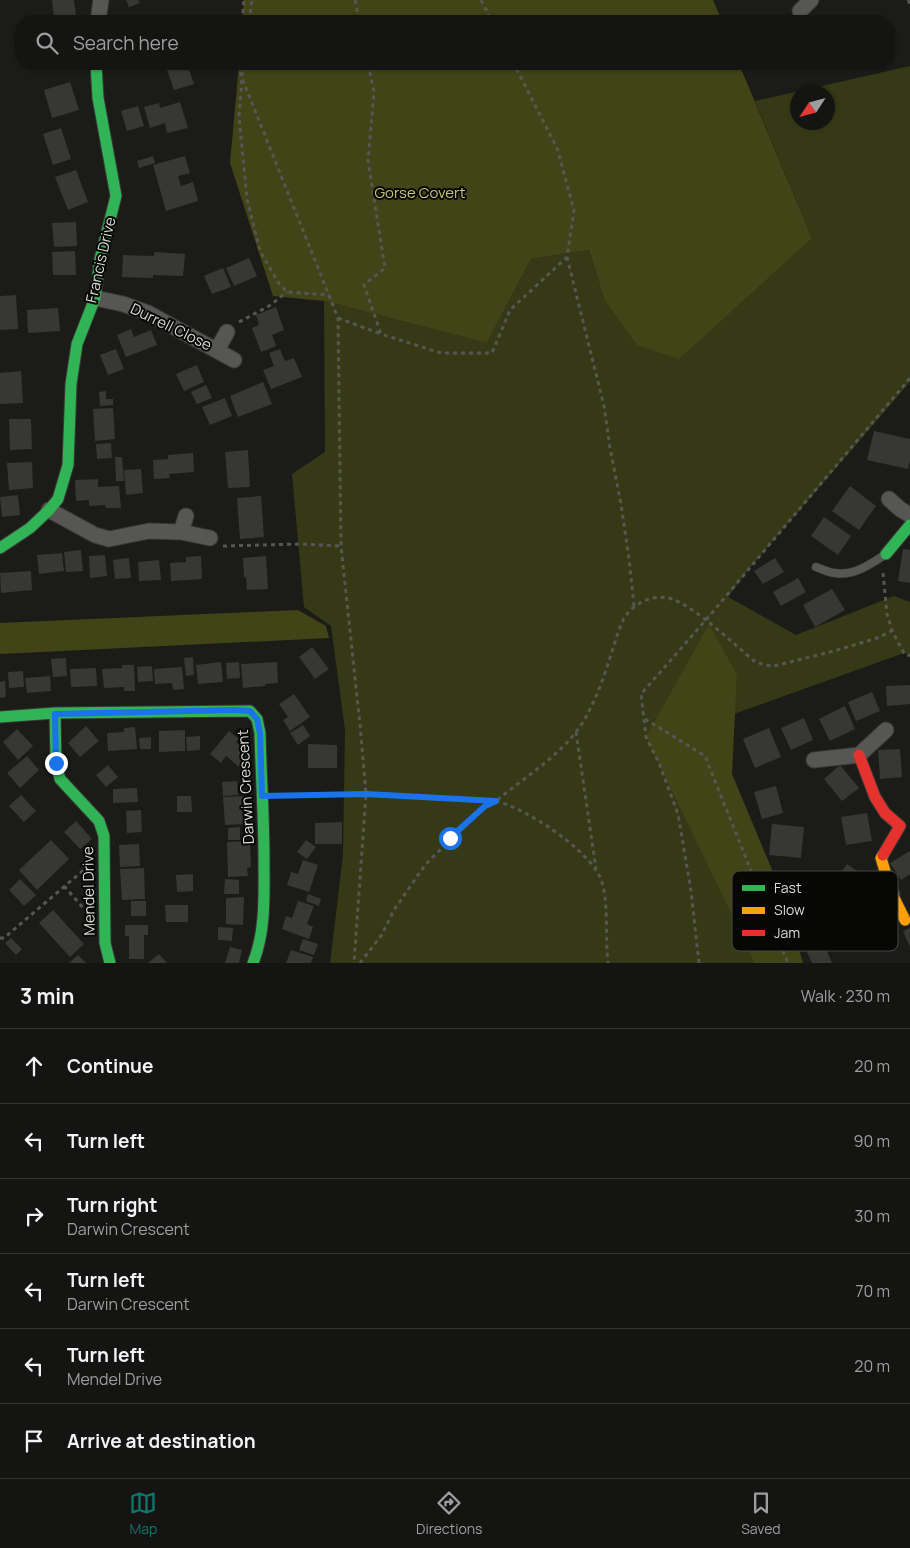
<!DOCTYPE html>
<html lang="en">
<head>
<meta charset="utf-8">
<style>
	body { margin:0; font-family:Manrope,sans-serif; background:#212220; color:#f1f3f6 }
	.compass { position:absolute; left:790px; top:85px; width:45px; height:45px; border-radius:50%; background:#141512; box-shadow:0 1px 4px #0004; rotate:234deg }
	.stop { position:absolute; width:15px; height:15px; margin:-11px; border:4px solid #1a73e8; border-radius:50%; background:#fff }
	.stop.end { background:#1a73e8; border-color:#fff; box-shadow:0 1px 5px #0008 }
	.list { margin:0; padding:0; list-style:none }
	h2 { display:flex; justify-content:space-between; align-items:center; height:65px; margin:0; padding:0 20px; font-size:21px }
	h2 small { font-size:16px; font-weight:400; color:#9d9f9f }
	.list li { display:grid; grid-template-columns:32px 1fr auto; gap:15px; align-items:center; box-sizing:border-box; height:75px; padding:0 20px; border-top:1px solid #333432 }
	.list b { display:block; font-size:19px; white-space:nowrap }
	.list p { margin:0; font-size:16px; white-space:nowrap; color:#9d9f9f }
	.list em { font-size:16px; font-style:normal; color:#9d9f9f }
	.icon { flex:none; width:28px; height:28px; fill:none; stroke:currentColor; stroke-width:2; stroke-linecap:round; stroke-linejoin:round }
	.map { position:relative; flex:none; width:910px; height:963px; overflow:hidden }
	.search { position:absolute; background:#141512; box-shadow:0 1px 4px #0004; left:15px; right:15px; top:15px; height:55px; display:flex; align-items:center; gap:12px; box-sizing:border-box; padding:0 18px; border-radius:20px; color:#9d9f9f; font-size:19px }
	.sheet { height:515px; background:#141512 }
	nav { display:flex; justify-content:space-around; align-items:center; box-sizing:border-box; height:70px; border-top:1px solid #333432; background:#141512; font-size:14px; color:#9d9f9f }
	nav a { display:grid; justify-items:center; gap:2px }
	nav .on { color:#0f766e }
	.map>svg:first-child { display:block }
	.green { fill:#363915; fill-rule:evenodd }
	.forest { fill:#414416 }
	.building { fill:#373734 }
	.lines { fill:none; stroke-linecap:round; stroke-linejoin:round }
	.lane-casing { stroke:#383936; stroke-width:9 }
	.street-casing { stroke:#383936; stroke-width:17 }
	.fast-casing { stroke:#383936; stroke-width:13 }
	.slow-casing { stroke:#383936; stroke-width:13 }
	.jam-casing { stroke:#383936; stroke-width:13 }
	.path { stroke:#565754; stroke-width:3; stroke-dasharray:4 4; stroke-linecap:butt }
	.lane { stroke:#565754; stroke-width:8 }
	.street { stroke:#565754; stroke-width:15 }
	.fast { stroke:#30b455; stroke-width:11 }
	.slow { stroke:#ff9f0a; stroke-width:11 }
	.jam { stroke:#e5322d; stroke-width:11 }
	.route { stroke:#1a73e8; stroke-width:6 }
	.labels { text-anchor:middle; stroke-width:4; stroke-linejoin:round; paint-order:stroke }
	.park-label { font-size:15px; fill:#c1c879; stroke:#070705 }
	.street-label { font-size:15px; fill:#dbdcd8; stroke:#070705 }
	.key { fill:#070705; stroke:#474744; stroke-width:1 }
	.key-label { font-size:14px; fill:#dbdcd8 }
</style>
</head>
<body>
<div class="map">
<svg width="910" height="963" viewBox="0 0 910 963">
	<rect width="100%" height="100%" fill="#1b1c18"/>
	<path class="green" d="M910,66v316l-161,187 -21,28 68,38 98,-39 16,6v54l-6,-3 -170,61 3,-40 -28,-49 35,315 10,23h-424l13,-108 2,-125 -14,-104 -27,-19 -12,-133 33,-22 -1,-151 163,42 44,-84 58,-9 15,49 208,-61 -57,-137zM798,92h30v30h-30z"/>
	<path class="forest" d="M244,0h469l9,21h-480z
		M239,64h500l73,174 -133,121 -42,-14 -33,-46 -15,-49 -58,9 -44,84 -163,-42 -51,-5 -43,-133z
		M298,610l28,16 3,12 -329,16v-31z
		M709,624l28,50 -5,100 51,122 20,67h-49l-10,-23 -98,-203z"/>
	<path class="building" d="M52,0h22l2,16 -22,3z
		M126,0h12l2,3 -11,4z
		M46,64h23v4l-22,2z
		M165,64h22l7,20 -20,6z
		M70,82l9,28 -27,8 -8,-28z
		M180,102l8,26 -21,5 -2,-10 -15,5 -6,-21 15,-4 1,5z
		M138,106l6,20 -17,5 -6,-20z
		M61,128l10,31 -18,6 -10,-31z
		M153,156l2,7 -16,5 -2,-7z
		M185,156l5,17 -12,3 3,10 12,-4 5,19 -32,10 -13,-46z
		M76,170l12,32 -20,8 -13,-33z
		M76,222l1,24 -23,1 -2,-24z
		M75,251l1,24h-23l-1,-23z
		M154,252l31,2 -2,22 -30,-1v3l-31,-1 1,-22 31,1z
		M249,258l8,18 -23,10 -8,-18z
		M223,268l8,19 -19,7 -8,-18z
		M16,295l2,34 -18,1v-34z
		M276,307l8,23 -12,5 4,11 -15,6 -9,-24 7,-3 -3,-10z
		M58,308l2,23 -32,2 -1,-23z
		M131,329l3,8 17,-7 6,15 -31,12 -9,-22z
		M116,349l8,20 -16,6 -8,-20z
		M280,349l5,12 9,-3 8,19 -31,12 -8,-19 11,-4 -5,-13z
		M197,365l7,17 -20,9 -8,-17z
		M21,371l2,32 -23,1v-31z
		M263,382l9,22 -34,13 -8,-21z
		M206,385l6,13 -15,6 -6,-12z
		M106,391v8h7v6l-13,1 -1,-14z
		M225,398l7,18 -22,9 -8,-18z
		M113,408l2,31 -20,2 -2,-32z
		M9,419h22l1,30 -22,1z
		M874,431l36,8v21l-2,9 -41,-9z
		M111,443l1,15 -15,1 -1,-15z
		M248,450l2,37 -22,1 -3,-36z
		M193,453l1,19 -25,2 1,4 -16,1 -1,-19 15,-1v-4z
		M115,457h7l2,24h-8z
		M32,462l1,26 -24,2 -2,-27z
		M141,469l2,24 -17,2 -2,-25z
		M98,479v8l21,-1 2,22h-15l-1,-3 -16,1v-6l-13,1 -1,-21z
		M850,486l26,20 -17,24 -27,-19z
		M18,495l2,20 -18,2 -2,-20z
		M261,496l3,41 -24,2 -3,-41z
		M824,517l27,19 -13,19 -27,-19z
		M903,549l7,1v33l-12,-2z
		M81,550l2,21 -17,1 -2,-20z
		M62,553l2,18 -25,3 -2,-19z
		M105,555l2,21 -17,2 -1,-22z
		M201,556l1,23 -31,2 -1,-18 16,-1v-5z
		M266,556l2,33 -21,1 -1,-13h-2l-1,-19z
		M129,558l2,20 -16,1 -2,-19z
		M775,558l9,14 -21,12 -9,-13z
		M159,560l2,20 -22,1 -1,-19z
		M31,571l1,19 -31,3 -1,-20z
		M798,578l8,14 -25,14 -8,-14z
		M832,589l13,21 -30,17 -12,-22z
		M312,647l17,22 -14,10 -16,-22z
		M193,657l1,18 -8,1 -2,-18z
		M66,658l1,18 -14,1 -2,-18z
		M221,662l2,20 -25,2 -2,-19z
		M239,662l1,16 -13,1 -1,-16z
		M277,662l1,21 -13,1v2l-22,2 -2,-24z
		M122,665h12l1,26h-11v-4l-20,1 -2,-19 20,-1z
		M152,666l1,15 -15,1 -1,-15z
		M182,667l2,22 -11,1 -1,-7 -17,1 -1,-15z
		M96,668l1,18 -26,1 -1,-18z
		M23,671l1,16 -15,1 -1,-16z
		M50,676l1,15 -24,2 -2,-15z
		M5,681l1,16 -6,1v-16z
		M910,685v19l-23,2 -1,-20z
		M872,692l8,19 -24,10 -8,-19z
		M294,694l16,23 -20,14 -7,-11 5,-3 -9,-13z
		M845,706l10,23 -25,12 -11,-22z
		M804,718l9,22 -22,10 -10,-22z
		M303,725l7,11 -12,9 -8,-12z
		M86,726l13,15 -19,16 -12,-14z
		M135,727l2,22 -29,2 -1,-18 17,-1v-4z
		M769,728l12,29 -26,11 -12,-29z
		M17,729l16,17 -15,14 -15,-18z
		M185,730v21l-26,1v-21z
		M229,731l10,8 -3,3 14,11 -11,14 -13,-11 -5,7 -11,-9z
		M200,736v14l-13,1 -1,-14z
		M151,737v12h-11l-1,-11z
		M308,744l29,1v23h-29z
		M900,749l2,28 -22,2 -2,-29z
		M27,756l12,14 -19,18 -13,-15z
		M108,765l10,12 -12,10 -10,-12z
		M840,765l19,23 -17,13 -18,-22z
		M237,781l1,14 -15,1 -1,-14z
		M776,786l7,27 -21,6 -8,-27z
		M137,788l1,14 -25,1v-14z
		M21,795l15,16 -12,11 -15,-16z
		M177,796h14l1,16h-15z
		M244,796l2,28 -21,1 -2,-28z
		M141,810l1,22 -15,1 -1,-22z
		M867,813l5,28 -26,4 -5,-28z
		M76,821l16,18 -12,10 -16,-17z
		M342,822v22h-27v-21z
		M772,824l32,3 -3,31 -32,-3z
		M240,827v13h-12v-12z
		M51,840l18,19 -32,31 -18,-20z
		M306,840l10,7 -9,12 -10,-7z
		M250,841l1,26 -4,1 1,8 -20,1 -1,-35z
		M139,844l1,22 -20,1 -1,-22z
		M910,851v23l-9,6 -11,-17z
		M303,860l15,5 -9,27 -22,-7 4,-13 7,2z
		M847,864l23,16 -12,17 -23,-16z
		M144,868l1,31 -23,1 -2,-31z
		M193,874v17l-16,1 -1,-17z
		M20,879l16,16 -12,11 -15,-16z
		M225,879l14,1v14h-15z
		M308,894l13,5 -2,7 -13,-5z
		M244,897l-1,28 -17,-1v-26z
		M131,901h15v15h-15z
		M298,901l16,5 -7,18 6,3 -4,12 -27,-10 4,-13 6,2z
		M165,905h23v17h-22z
		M53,910l31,34 -14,13 -31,-34z
		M125,925h23v10h-4v24h-15v-23h-4z
		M218,927l15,1 -1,13 -14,-1z
		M910,928v19l-7,-16z
		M11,938l11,11 -6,6 -11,-12z
		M303,939l15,5 -4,11 -15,-5z
		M822,939l10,24h-20l-8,-17z
		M230,947l12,3 -3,13h-14z
		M291,950l22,7 -2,6h-25z
		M159,954l8,9h-19z
		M78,955l8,8h-17z"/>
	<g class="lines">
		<defs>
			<path id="lane" d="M816,567c6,2 13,6 19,6 19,3 36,-9 51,-19"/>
			<path id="street" d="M800,11l11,-11
				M98,21l3,-21
				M95,298l28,6 25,9 86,47
				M217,350l10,-18
				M889,499l11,10 10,6
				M49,510l46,25 14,4 40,-8 32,1 29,6
				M181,532l5,-16
				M814,760l45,-5 27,-25
				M870,902l22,-8"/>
			<path id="fast" d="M0,548l30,-20 19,-18 9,-11 10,-34 3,-81 6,-40 18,-46 5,-39 16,-63 -18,-98 -2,-34
				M886,554l24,-29
				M55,713l1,50 4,16 39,42 5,15 1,107 5,20
				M0,717l55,-4 195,-2 7,8 3,14c1,42 4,85 4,127 0,34 2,71 -11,103"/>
			<path id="slow" d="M883,855l-2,3 11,36 13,26"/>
			<path id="jam" d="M859,755l16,42 10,16 15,13 -17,29"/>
		</defs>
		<use href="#lane" class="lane-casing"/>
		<use href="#street" class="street-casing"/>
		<use href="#fast" class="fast-casing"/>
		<use href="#slow" class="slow-casing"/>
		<use href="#jam" class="jam-casing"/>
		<path class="path" d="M355,0l4,21
			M481,0l11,21
			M908,0l2,4
			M242,21l2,-21
			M249,21l3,-21
			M239,64l3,14 96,240 3,228 19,179 6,69 -12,169
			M243,64l-4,52 8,83 13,52 18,31 9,10 42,3
			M368,64l6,28 -6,69 17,107 -21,17 17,49 60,19h51l18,-43 57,-53 7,-47 -17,-62 -43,-84
			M567,257l37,149 6,42 11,56 8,55 5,47
			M338,318l43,16
			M239,322l30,-16 18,-14
			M223,546l78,-2 40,2
			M883,573l4,41 5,17
			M645,719l60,37 83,207
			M576,732l20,137
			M280,795l86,-1 114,5c5,1 11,1 16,2 30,7 93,49 105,78 8,23 4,59 7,84
			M64,886l21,24
			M0,938h4l82,-70
			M360,963l21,-27 13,-26 31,-45 45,-45 15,-14 11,-5c30,-25 65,-45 87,-79 18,-30 26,-63 37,-95 7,-21 31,-35 52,-28 23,8 62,45 82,62l10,4 10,1 60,-15 43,-13 15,-7 12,22 6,3
			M699,963l-8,-72 -13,-77 -19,-51 -13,-26 -5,-43 64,-73 205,-243"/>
		<use href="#lane" class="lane"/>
		<use href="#street" class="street"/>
		<use href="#fast" class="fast"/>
		<use href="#slow" class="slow"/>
		<use href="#jam" class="jam"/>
	</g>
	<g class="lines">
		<path class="route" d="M56,763l-1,-49 180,-4 15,1 7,8 3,14 2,63 104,-2 130,7 -11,5 -35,32"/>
	</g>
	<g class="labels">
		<g class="park-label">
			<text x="420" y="198">Gorse Covert</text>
		</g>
		<g class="street-label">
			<text transform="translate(101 260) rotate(-77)" y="5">Francis Drive</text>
			<text transform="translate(171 327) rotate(26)" y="5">Durrell Close</text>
			<text transform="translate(246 787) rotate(-93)" y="5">Darwin Crescent</text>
			<text transform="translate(89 891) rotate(-91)" y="5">Mendel Drive</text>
		</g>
	</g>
	<rect x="732" y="871" width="166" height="80" rx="8" class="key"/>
	<rect x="742" y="885" width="23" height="6" fill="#30b455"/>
	<rect x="742" y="907" width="23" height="7" fill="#ff9f0a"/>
	<rect x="742" y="930" width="23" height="6" fill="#e5322d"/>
	<g class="key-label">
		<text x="774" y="893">Fast</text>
		<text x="774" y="915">Slow</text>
		<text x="774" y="938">Jam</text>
	</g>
</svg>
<svg class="compass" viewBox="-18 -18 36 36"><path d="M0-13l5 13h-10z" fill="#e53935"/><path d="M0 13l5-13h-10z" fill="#9d9f9f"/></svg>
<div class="stop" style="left:450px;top:838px"></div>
<div class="stop end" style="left:56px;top:763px"></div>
<div class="search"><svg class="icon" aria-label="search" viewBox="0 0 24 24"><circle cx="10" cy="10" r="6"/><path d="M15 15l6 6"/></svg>Search here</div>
</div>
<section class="sheet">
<h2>3 min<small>Walk · 230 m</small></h2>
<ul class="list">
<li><svg class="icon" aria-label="ahead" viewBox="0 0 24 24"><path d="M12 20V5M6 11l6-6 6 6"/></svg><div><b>Continue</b></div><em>20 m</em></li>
<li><svg class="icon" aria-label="left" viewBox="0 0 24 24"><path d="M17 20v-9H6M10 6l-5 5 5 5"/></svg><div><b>Turn left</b></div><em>90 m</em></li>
<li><svg class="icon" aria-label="right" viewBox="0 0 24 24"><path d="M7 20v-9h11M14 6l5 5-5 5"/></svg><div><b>Turn right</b><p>Darwin Crescent</p></div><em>30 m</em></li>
<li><svg class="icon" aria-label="left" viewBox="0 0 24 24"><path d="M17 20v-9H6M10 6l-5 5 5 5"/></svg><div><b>Turn left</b><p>Darwin Crescent</p></div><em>70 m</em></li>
<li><svg class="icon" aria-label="left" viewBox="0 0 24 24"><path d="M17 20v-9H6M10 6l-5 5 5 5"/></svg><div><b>Turn left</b><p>Mendel Drive</p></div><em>20 m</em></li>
<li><svg class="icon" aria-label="arrive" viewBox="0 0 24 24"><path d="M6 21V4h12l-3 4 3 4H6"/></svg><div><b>Arrive at destination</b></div></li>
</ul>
</section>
<nav>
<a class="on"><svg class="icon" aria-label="map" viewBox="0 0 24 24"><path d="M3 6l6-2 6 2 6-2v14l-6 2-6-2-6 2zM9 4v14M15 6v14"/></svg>Map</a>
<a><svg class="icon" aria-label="directions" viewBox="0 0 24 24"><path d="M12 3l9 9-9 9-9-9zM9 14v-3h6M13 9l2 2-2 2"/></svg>Directions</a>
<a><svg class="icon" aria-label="saved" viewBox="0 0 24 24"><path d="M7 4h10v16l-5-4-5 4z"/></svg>Saved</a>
</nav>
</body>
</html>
